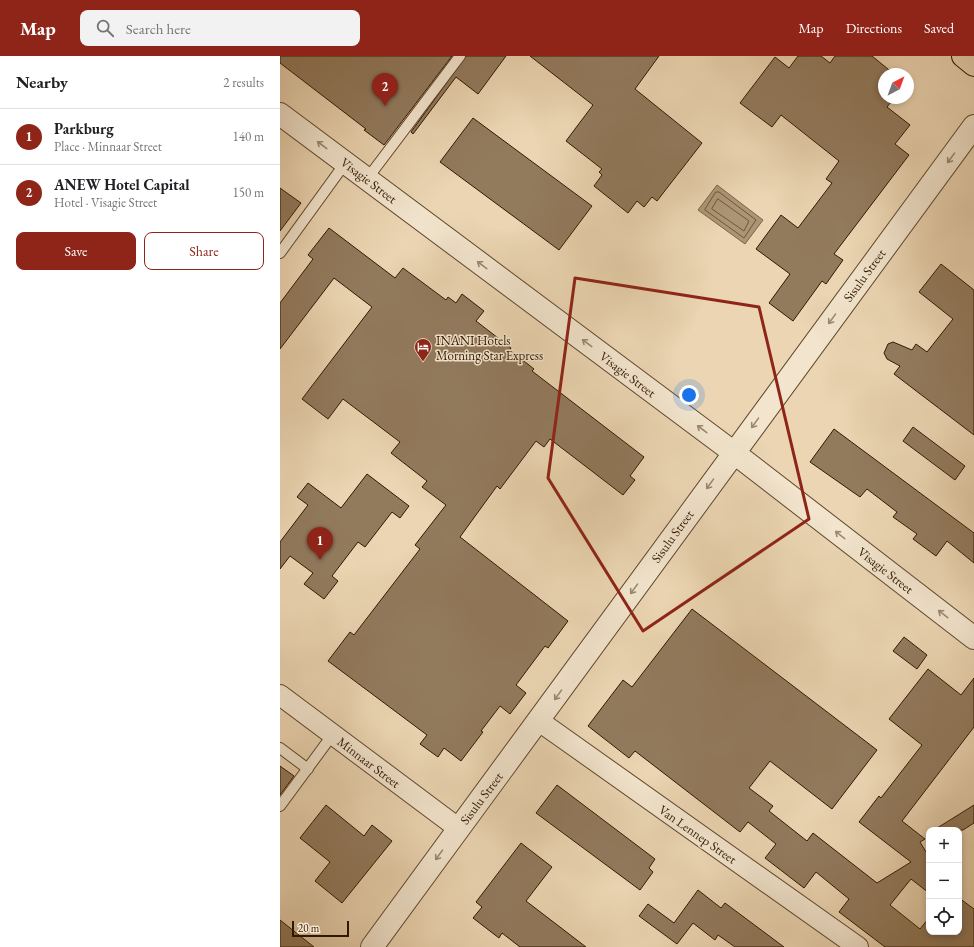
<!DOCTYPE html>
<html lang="en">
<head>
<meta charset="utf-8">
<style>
	body { margin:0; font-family:"EB Garamond",serif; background:#f2f2f2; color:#202124 }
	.controls { position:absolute; right:12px; bottom:12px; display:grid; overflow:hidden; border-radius:8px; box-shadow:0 2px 6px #0003 }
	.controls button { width:36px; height:36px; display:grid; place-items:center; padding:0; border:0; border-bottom:1px solid #e0e0e0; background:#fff; color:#202124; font:20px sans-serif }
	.compass { position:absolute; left:598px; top:12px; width:36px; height:36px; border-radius:50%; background:#fff; box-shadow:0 2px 6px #0003; rotate:41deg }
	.scale { position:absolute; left:12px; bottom:10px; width:57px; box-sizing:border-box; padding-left:4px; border:2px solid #311800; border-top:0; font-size:11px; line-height:14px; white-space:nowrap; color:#311800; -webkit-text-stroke:3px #f2e4cd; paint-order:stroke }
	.you { position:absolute; left:409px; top:339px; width:14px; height:14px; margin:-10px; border:3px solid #fff; border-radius:50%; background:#1a73e8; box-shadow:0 0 0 6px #1a73e833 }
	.badge { display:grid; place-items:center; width:26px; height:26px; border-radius:50%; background:#8f2418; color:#fff; font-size:13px; font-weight:700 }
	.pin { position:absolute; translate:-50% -33px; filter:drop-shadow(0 1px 2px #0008) }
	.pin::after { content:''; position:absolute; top:21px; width:14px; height:12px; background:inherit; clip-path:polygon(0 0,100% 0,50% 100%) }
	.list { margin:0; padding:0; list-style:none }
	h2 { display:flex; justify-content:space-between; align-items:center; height:52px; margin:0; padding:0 16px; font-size:17px }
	h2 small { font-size:13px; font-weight:400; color:#757577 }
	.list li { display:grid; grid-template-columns:26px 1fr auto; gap:12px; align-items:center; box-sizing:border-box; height:56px; padding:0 16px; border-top:1px solid #e0e0e0 }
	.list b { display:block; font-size:15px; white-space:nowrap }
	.list p { margin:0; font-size:13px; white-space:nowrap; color:#757577 }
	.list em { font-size:13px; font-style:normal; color:#757577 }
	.actions { display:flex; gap:8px; padding:12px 16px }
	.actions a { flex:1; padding:9px 0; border:1px solid #8f2418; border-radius:8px; text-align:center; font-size:14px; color:#8f2418 }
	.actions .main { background:#8f2418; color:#fff }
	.icon { flex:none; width:22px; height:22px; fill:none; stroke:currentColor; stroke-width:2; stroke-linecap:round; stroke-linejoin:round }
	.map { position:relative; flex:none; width:694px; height:891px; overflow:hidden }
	header { display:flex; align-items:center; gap:24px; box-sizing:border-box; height:56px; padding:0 20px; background:#8f2418; color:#fff }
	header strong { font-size:19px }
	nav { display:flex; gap:22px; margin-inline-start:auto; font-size:14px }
	.search { width:280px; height:36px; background:#f2f2f2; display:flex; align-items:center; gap:10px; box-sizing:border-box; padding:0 14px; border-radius:8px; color:#757577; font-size:15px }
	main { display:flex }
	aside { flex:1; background:#fff }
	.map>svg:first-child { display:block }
	.water { fill:#ac9575; stroke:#7b6346 }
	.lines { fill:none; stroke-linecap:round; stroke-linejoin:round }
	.shore { stroke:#6e563a; stroke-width:1 }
	.building { fill:#927a5d; stroke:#311800 }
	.service-casing { stroke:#60472c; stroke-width:12 }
	.minor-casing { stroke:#60472c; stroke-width:22 }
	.tertiary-casing { stroke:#60472c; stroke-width:24 }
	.primary-casing { stroke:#311800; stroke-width:24 }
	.service { stroke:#f2e4cd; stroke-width:10 }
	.minor { stroke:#f2e4cd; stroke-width:20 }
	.tertiary { stroke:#f2e4cd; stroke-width:22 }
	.primary { stroke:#ebd5b2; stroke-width:22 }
	.oneway { stroke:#9b8871 }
	.marked { fill:none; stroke:#8f2418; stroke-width:3; stroke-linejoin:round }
	.labels { text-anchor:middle; stroke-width:3; stroke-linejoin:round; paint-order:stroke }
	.street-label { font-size:13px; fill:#311800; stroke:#f2e4cd }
	.poi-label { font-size:13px; fill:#311800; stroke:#f2e4cd; text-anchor:start }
</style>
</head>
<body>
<header>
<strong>Map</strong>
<div class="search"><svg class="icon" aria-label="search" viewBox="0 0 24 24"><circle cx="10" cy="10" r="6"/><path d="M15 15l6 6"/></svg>Search here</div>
<nav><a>Map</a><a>Directions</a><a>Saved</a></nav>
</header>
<main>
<aside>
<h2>Nearby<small>2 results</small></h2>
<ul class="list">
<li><span class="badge">1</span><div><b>Parkburg</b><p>Place · Minnaar Street</p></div><em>140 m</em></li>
<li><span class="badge">2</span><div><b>ANEW Hotel Capital</b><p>Hotel · Visagie Street</p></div><em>150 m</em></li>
</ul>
<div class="actions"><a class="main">Save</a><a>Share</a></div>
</aside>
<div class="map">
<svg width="694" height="891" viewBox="0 0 694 891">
	<rect width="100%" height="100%" fill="#ebd5b2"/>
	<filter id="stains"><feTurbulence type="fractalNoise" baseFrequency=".005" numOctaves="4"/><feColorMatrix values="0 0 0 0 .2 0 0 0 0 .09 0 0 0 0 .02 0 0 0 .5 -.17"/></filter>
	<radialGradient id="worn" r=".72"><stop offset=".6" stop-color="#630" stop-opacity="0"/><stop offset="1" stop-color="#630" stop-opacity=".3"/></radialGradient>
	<path class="water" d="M437,129l46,35 -18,24 -47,-34z"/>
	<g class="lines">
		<path class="shore" d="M436,136h3l37,28 -12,18 -39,-28z
			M438,143l31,22 -5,10 -32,-22z"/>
	</g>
	<path class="building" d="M0,0h172l-68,89 -20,-15 2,-1 -86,-66z
		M186,0h40l-28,38 -22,-17 -43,57 -2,-2z
		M250,0h129l-24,33 67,54 -45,58 -5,-4 -8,10 -7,-6 -9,12 -34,-27 8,-11 -3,-3 3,-3 -36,-28 27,-36z
		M518,0h23l9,7 5,-7h37l22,18h-10v24h10l-7,9 23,18 -15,19 14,11 -75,99 9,6 -17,24 -4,-3 -29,40 -24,-18 21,-29 -34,-25 25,-34 17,13 34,-45 -6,-4 13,-18 -58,-46 -9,12 -32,-24 35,-46 14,11z
		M193,62l119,88 -33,44 -119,-88z
		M0,132l21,15 -21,28z
		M49,172l66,50 8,-10 43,32 2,-3 8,6 6,-9 22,17 -8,10 35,27 -1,2 24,19 -2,2 112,86 -14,19 5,4 -12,15 -73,-56 -6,8 -8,-6 -36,48 -3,-3 -37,51 108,84 -20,27 -3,-2 -29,39 10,8 -16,21 -10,-8 -19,25 2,1 -22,29 -17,-13 -6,9 -18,-13 7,-9 -99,-74 22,-29 4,3 66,-86 -5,-4 31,-40 -24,-18 5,-6 -36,-28 9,-11 -57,-43 -15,20 -26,-20 70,-92 -38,-29 -54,71v-46l33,-44 -5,-4z
		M661,208l33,26v145l-80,-61 6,-8 -13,-7 -3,-6 4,-9 5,-2 19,8 4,-6 11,8 26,-33 -34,-27z
		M633,371l52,39 -10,14 -52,-39z
		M554,373l140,104v30l-27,-22 -11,15 -23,-17 4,-5 -24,-17 4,-5 -30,-23 -7,8 -50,-35z
		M87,418l42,32 -9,12 -8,-6 -27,35 -7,-5 -26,34 6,5 -14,18 -20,-15 9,-11 -23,-17 -10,13v-27l28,-37 -11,-8 11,-14 33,25z
		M412,553l185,141 -45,59 -62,-48 -21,27 24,18 -4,5 38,30 6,-8 64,50 34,-21 -52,-40 20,-26 2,2 41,-53 -33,-26 39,-50 33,26 13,-17v49l-72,94 23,18 -5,3 6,10 3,-1v42l-18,-14 -21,26 30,24 9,-11v14h30v-34l15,11v38h-89l-46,-35 10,-13 -33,-27 -12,16 -39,-30 11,-14 -28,-22 -8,10 -105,-81 -6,7 -41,-32 35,-46 9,7z
		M624,581l23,18 -10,14 -24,-18z
		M0,710l14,10 -14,19z
		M277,729l98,74 -6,9 4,4 -13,18 -104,-77z
		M46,749l38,31 8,-11 20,16 -50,62 -27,-22 15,-19 -30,-24z
		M694,749v18l-11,7h-29z
		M241,787l31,24 -26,34 60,46h-66l-18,-14 -3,5 -26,-20 9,-11 -6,-5z
		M418,834l23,18 4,-5 59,44h-49l-17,-12 -3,5 -22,-17 -16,21 -38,-28 9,-12 26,19z
		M0,864l34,27h-34z"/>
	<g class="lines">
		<defs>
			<path id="service" d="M87,123l93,-123
				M0,197l66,-91
				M0,692l28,21
				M0,750l53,-72"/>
			<path id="minor" d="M0,639l178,133
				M259,665l319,226"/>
			<path id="tertiary" d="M0,58l453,338 241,186
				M92,891l602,-821"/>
			<path id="primary" d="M683,0l11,9"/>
		</defs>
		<use href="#service" class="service-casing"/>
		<use href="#minor" class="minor-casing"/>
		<use href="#tertiary" class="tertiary-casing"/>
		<use href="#primary" class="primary-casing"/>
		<use href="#service" class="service"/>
		<use href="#minor" class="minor"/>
		<use href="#tertiary" class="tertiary"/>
		<use href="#primary" class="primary"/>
	</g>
	<defs><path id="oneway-shaft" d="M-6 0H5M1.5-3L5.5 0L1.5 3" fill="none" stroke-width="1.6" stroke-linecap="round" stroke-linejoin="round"/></defs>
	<g class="oneway">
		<use href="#oneway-shaft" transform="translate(42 89) rotate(-143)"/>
		<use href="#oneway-shaft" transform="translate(671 102) rotate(126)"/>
		<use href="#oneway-shaft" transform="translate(202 209) rotate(-143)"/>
		<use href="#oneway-shaft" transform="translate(552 263) rotate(126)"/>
		<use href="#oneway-shaft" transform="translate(307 287) rotate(-143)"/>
		<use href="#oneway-shaft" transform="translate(475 367) rotate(126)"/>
		<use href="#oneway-shaft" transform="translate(422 373) rotate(-143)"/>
		<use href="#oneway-shaft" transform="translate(430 428) rotate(126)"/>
		<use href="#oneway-shaft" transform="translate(560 479) rotate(-142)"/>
		<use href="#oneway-shaft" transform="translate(354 533) rotate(126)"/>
		<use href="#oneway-shaft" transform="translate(663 558) rotate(-142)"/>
		<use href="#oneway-shaft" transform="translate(278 639) rotate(126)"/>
		<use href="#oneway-shaft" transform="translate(159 799) rotate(126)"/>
	</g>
	<path class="marked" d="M295,222l184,29 50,212 -166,112 -95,-153z"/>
	<defs>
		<symbol id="hotel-pin" viewBox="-11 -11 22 30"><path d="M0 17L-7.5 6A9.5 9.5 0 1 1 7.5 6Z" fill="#8f2418" stroke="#f2e4cd"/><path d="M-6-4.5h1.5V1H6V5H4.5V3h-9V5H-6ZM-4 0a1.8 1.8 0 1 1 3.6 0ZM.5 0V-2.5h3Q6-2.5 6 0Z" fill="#fff"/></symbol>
	</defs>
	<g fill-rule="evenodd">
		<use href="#hotel-pin" x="133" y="281" width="20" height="27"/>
	</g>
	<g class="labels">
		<g class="street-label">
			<text transform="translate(89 124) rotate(37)" y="5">Visagie Street</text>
			<text transform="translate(584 219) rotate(-54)" y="5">Sisulu Street</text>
			<text transform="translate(348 318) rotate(37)" y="5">Visagie Street</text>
			<text transform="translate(392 480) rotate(-54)" y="5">Sisulu Street</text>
			<text transform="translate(606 514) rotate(38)" y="5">Visagie Street</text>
			<text transform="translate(89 706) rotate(37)" y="5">Minnaar Street</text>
			<text transform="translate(201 742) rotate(-53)" y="5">Sisulu Street</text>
			<text transform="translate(418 778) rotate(35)" y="5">Van Lennep Street</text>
		</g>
		<g class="poi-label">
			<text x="156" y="289">INANI Hotels<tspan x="156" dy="15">Morning Star Express</tspan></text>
		</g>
	</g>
	<rect width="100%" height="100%" filter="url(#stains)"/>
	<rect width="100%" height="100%" fill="url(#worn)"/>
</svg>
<div class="controls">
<button>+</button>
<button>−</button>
<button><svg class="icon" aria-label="locate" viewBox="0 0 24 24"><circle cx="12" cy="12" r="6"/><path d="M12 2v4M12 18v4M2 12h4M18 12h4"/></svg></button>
</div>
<svg class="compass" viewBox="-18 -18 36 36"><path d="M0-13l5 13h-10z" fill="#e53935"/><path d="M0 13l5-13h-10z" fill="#757577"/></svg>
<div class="scale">20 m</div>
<div class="you"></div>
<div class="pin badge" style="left:40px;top:504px">1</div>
<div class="pin badge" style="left:105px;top:50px">2</div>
</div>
</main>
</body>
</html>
